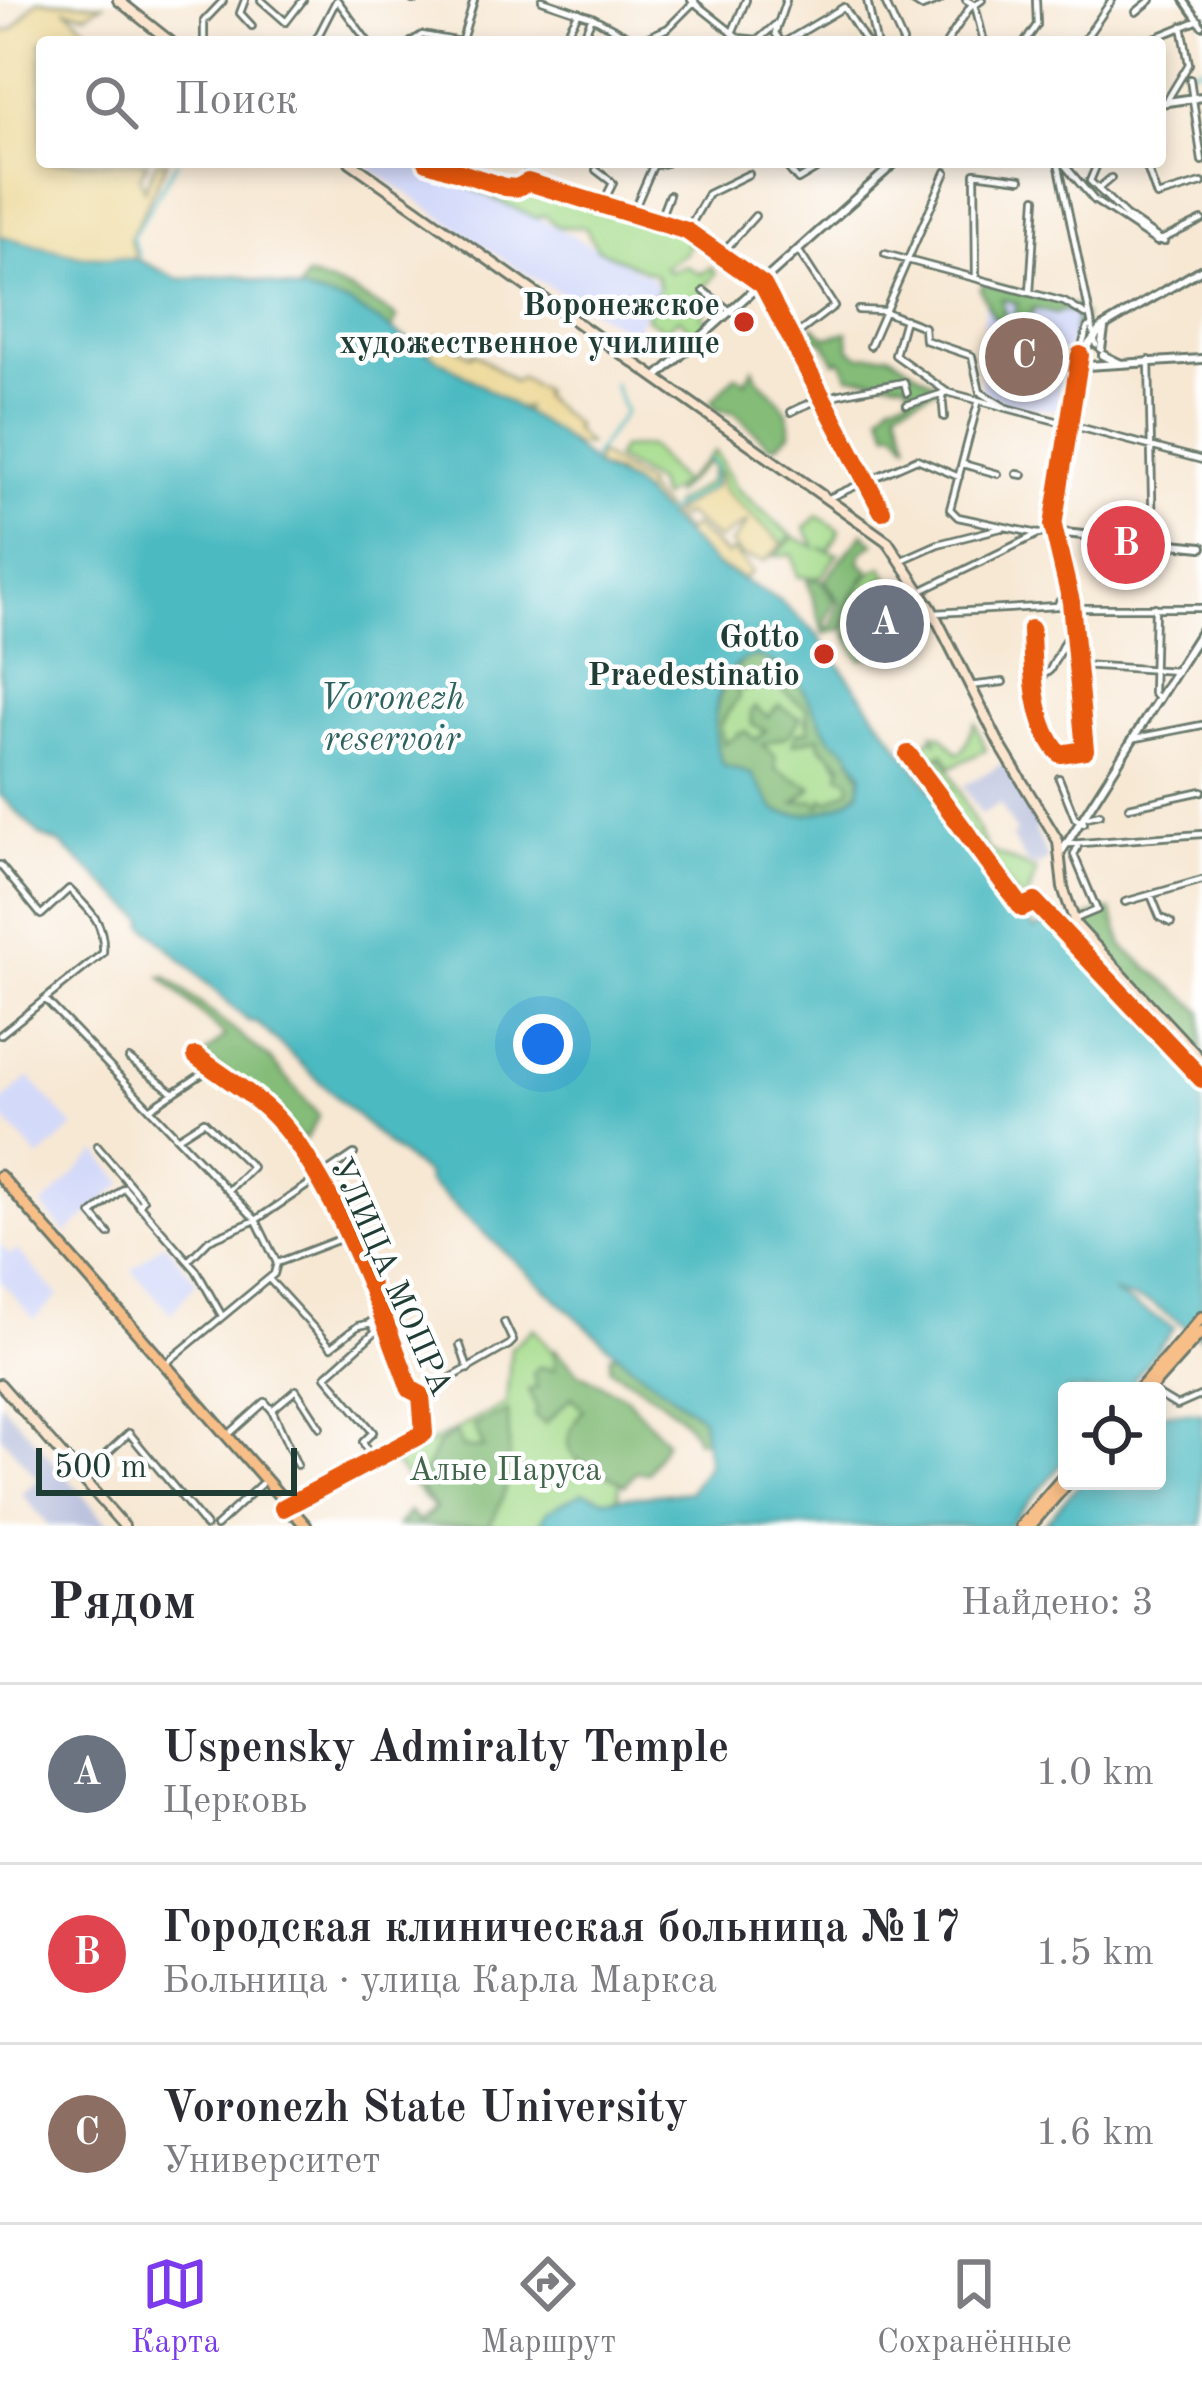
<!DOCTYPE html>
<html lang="ru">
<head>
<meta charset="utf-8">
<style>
	body { margin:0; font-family:"Old Standard TT",serif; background:#f7f7f7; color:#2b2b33 }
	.controls { position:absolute; right:36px; bottom:36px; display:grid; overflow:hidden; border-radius:12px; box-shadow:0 6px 18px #0003 }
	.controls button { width:108px; height:108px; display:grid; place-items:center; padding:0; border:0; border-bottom:3px solid #e1e1e2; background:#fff; color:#2b2b33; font:60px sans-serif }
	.scale { position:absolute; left:36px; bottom:30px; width:261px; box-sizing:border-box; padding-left:12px; border:6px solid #1f3d34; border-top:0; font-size:33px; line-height:42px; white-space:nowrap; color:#1f3d34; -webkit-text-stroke:9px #fff; paint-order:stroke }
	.you { position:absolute; left:543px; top:1044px; width:42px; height:42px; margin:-30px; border:9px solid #fff; border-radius:50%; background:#1a73e8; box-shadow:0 0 0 18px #1a73e833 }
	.badge { display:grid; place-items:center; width:78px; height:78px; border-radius:50%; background:#7c3aed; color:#fff; font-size:39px; font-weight:700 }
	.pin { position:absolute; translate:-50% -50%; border:6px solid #fff; box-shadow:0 3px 12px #0006 }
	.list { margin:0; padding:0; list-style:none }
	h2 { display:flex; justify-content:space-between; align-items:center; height:156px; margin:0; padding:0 48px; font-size:51px }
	h2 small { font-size:39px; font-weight:400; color:#7c7c81 }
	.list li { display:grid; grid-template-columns:78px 1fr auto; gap:36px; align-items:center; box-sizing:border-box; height:180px; padding:0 48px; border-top:3px solid #e1e1e2 }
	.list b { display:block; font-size:45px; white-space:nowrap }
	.list p { margin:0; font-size:39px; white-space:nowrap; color:#7c7c81 }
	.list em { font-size:39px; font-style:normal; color:#7c7c81 }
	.icon { flex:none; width:66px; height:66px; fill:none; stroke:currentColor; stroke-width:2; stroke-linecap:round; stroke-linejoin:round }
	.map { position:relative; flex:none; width:1202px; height:1526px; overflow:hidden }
	.search { position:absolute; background:#fff; box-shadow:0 6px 18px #0003; left:36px; right:36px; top:36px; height:132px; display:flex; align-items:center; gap:30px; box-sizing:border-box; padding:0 42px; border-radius:12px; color:#7c7c81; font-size:45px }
	.sheet { height:696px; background:#fff }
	nav { display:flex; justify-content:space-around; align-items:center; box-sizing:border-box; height:168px; border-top:3px solid #e1e1e2; background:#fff; font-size:33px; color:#7c7c81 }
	nav a { display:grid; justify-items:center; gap:6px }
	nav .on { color:#7c3aed }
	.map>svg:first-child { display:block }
	.built { fill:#d3d9f9 }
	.industrial { fill:#bcc3de }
	.green { fill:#a6dc8c; stroke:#628c60; stroke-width:3 }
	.forest { fill:#84bc78; stroke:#527c56; stroke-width:3; fill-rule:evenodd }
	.sand { fill:#eeda9e; stroke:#868c69; stroke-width:3 }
	.water { fill:#4bbac1; stroke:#357c7a; stroke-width:3; fill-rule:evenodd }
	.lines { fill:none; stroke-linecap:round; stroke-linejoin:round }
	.stream { stroke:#4bbac1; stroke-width:3 }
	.minor-casing { stroke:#6b796c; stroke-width:10 }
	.tertiary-casing { stroke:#6b796c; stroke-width:12 }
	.secondary-casing { stroke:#6b796c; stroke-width:14 }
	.primary-casing { stroke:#6b796c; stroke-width:15 }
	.minor { stroke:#fff; stroke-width:4.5 }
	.tertiary { stroke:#fff; stroke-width:6 }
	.secondary { stroke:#fce5cf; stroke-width:8 }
	.primary { stroke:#f7be88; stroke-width:9 }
	.cycleway-casing { stroke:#fff; stroke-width:26 }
	.cycleway { stroke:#e8590c; stroke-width:18 }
	.poi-dot { fill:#c8321e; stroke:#fff; stroke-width:4.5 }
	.labels { text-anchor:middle; stroke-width:9; stroke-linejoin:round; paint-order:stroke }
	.poi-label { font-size:33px; font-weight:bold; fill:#1f3d34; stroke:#fff; text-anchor:end }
	.street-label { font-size:33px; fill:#1f3d34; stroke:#fff }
	.park-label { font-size:33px; fill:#41654a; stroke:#fff }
	.water-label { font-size:36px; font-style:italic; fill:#2c625e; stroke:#fff }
</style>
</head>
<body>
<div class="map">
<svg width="1202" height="1526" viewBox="0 0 1202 1526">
	<rect width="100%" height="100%" fill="#fff"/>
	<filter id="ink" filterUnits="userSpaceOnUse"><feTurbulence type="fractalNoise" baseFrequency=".00833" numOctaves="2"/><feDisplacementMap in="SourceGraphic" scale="24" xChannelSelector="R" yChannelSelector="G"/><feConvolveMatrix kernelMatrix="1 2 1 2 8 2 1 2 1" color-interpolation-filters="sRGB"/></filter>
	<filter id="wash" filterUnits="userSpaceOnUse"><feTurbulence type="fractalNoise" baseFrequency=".004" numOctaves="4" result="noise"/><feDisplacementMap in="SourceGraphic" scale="48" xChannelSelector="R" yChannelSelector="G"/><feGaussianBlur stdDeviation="2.7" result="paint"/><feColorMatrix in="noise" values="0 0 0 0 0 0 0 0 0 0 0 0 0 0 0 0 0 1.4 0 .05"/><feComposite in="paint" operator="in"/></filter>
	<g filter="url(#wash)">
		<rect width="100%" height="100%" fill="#f7e8d4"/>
		<path class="built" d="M361,162h48l101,42 142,73 5,11 -23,46 -113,-63z
			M985,290l92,24 -21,96 -56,-7 -19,-14z
			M29,1077l45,50 -35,31 -39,-44v-11z
			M97,1152l27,31 -58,50 -24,-27z
			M164,1242l33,40 -26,32 -39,-44z
			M0,1244l10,11 7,-5 42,46 -25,23 -34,-38z"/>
		<path class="industrial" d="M1007,761l36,64 -8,5 13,30 -11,6 -9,-2 -17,-27 6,-4 -17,-29 -19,10 -18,-28z
			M0,1401l110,125h-61l-27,-32 16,-15 -38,-44z"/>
		<path class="green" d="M467,181l44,15 20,-11 68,20 7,10 15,-5 70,26 -5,17 -22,14 6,5 16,-6 15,8 10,-7 5,7 -15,18 11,9 -10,13 6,10 -12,12 -17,-18 -13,12 -20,-12 13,-31 -3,-12 -59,-26 -12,-22h-27l-13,-12 -9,3 -78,-36z
			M649,446l33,37 33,-32 21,37 56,48 -9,8 -60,-54 -4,-20 -3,16 -43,26v-8l36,-22 4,-15 -5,-6 -36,35 9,-13 -20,15 -5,-15 -41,-25 6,-10z
			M818,516l22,14 -11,20 -9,-2 18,6 -17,23h-23l-6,-23 -18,2 20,-19 21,10 -10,-19z
			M883,567l20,42 -16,-8 -6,-24 -2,26 -16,18 5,16 12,8 1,9 -20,5 -14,-23 30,10 -30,-13c-2,-25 15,-59 36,-66z
			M768,673l20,4 -7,12 27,20 -3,11 5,11 -18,11 27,-5 32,46 -1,7 -30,17 -25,-4 16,-13 -35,-20 -6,-19 -9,-6 29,-13 10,-15 -36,-1 2,14 -10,11 -18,-8 -2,7 -12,3 -6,-10 19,-43 16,-3z
			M975,723l11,27 -35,17 -8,-14 -12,7 12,-3 45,93 48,21 -11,35 -76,-99 -8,-14 11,-2 -10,-10v-14l-8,-2 3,8 -6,2 -1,-16 -8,-1 -1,-9 10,-12 7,6 -5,-10 10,3 14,17 5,-1z
			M534,1328l51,67 37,72 -4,30 -71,14 -8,15h-142l12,-15 10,10 14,-13 -40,-46 113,-58 5,-56z"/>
		<path class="forest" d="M307,276l43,14 47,27 -6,15c-24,-19 -62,-36 -92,-41z
			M984,283l93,24 7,8 -2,23 -9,-2 4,-22 -13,-4 -9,4 -22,-6 -3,13 -17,-2 4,-16 -15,-4 4,22 -12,-3 -14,-29z
			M813,326l14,11 20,-5 3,17 9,7 30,-2 51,33 -43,20 12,37 -14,-15 -6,3 -8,-19 10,-12 18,-5 -2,-14 -58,-6 -8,-16 -6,2 -11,-20 -12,-5z
			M753,368c7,22 40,31 37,65l-13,12h-8l-35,-33 -17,-2 -6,-8 25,-27 10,6z
			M863,533l11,10 -13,10 -1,10 9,7 -21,34 -5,25 -19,5 -17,-54h14l14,21 -11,26h8l7,-25 -14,-22z
			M747,657l24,2 22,12 37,62 18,17 16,33c-16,29 -58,37 -88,28l-33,-41 -19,-4c-20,-38 -8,-80 23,-109zM768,674l5,6 14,-2 -8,10 28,21 2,22 -13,2 -3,11 26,-7 1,9 22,18 -3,11 11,5v9l-21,12 -6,-3 -3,8 -5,-6 -20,3 17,-16 -36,-17 -1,-15 -13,-10 26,-9 12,-17 -21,-14 -11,12 -13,-10 -4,3 1,15 14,5 -10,10 -11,-9 -21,12 -4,-19 19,-27 -2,-7 27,-3z
			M1105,910l6,1 13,37 78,63v43l-117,-125 -1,-10z
			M166,976l104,83 49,57 -13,23 -11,-4 -23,-30 -69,-49 22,-20 -64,-59z
			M555,1349l24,24 47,24 40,44 -18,32 -12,-1 -11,13c-30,-24 -83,-20 -42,-75l-11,-13 -27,27 -11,-8 3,-7 -9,-19 9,-2 -4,-14 5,-7 17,2z
			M617,1354l85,64 5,24 -11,-2c-5,-24 -65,-60 -86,-71v-14z
			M508,1411c2,38 4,84 -20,115h-88l9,-12 11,10 16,-16 -17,-22 18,-41 19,-13 6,16h22l-10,-22z"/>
		<path class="sand" d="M38,0l65,4 -17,10 -19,-4 36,32h-61v120h106l-8,15 4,13 12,-28h11l-37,78 7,19 -58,-3 -79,-20v-203l13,-4z
			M438,335l33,21 3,-4 41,30 4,-5 24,14 -2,5 35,29 -3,4 15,15 -12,2 -51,-32 1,-7 -10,1 -90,-53z
			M598,453l49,32 -2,4 41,43 7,-6 34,29 6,-4 19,21 -8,7 -30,-15 -96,-89 -23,-9z
			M718,470l5,20 60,54 -18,17 -22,-4 -12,-13 18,-23 -31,19 -34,-27 -4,5 -7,-6 42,-26z"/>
		<path class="water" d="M0,236l79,20 58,3 42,20 59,-4 112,29 206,128 46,39 29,12 86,83 62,34 35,31 221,299 15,-10 152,160v258l-52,-35 -38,-11 62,36 -49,63h-58v67l-59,68h-469l8,-15 36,-19 22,7 84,-7 19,-27 -6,-47 -85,-64 -190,-173v-6l-40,-31 -131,-122 -8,-1 -104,-96 1,-5 -86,-77 -18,-7 -41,-41zM756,656l37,15 37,67 18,12 14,23 -3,19c-23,19 -54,28 -83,19l-24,-37 -28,-8c-17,-32 -12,-102 32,-110z
			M1157,1413h45v113h-160l40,-45h75z"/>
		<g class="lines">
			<path class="stream" d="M1187,71l15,-5
				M139,255l-7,-17 45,-76
				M591,460l34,-48 -11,-28
				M662,515l50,-29 4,-20 -7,-7"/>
		</g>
	</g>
	<g filter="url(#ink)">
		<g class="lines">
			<defs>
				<path id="minor" d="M245,0l-5,13 12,13
					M261,0l25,22 17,-22
					M337,0l31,42
					M412,0h5
					M542,0l50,17 46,25
					M691,0l48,38 19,2 18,-16
					M867,0l9,42
					M884,0l19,42
					M911,0l11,7 18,-7
					M966,0l9,5 7,-5
					M1184,0l18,26
					M975,5l9,37
					M1136,12l15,-12
					M732,33l14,-33
					M317,38l19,-37
					M462,40l12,-40
					M204,42v-21l19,-20
					M411,42l11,-7 39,7
					M540,42h14
					M562,42l17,-30
					M592,42l-6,-11 6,-14
					M637,42l31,-14 27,-27
					M781,42l-6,-9 11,-33
					M785,42l59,-35 22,35
					M947,42l25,-38
					M1025,42l12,-17 -1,-25
					M1083,42l29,-42
					M1145,42l54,-22
					M1190,79l12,82
					M1166,102l23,-38 -7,-38
					M427,162l78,25 12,1 11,-6 159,49 76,54 119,226
					M527,162l1,20
					M783,162l15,18 30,-18
					M1058,162l38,183
					M1062,162l32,38 63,42 45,-22
					M1098,162l-8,19 36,35 38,26
					M1105,162h2
					M1145,162l12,34 45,-13
					M596,170l17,13 -9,18
					M1098,189l13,-11
					M633,212l20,-46 13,-3
					M659,221l10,-26
					M687,231l21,-37 41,-20
					M723,252l32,-36
					M885,254l179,48 22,13
					M976,278l-1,-105 46,6
					M704,291l29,22
					M1030,293l6,-95
					M858,310l25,1 41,16 1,13 47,16 8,36 25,15
					M905,319l-10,36 52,37
					M793,337l41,-31 -34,-53
					M870,346l76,-174
					M1081,349l7,-22
					M1149,360l4,180
					M942,393l2,24
					M978,403l-28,106 8,8 80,17
					M907,405l40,-13 255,68
					M791,412c38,-20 74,-22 113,-30l3,11
					M963,464l35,10
					M1017,474l6,1
					M831,497l86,-38 42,18
					M902,560l36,-16 67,-17
					M921,591l117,-57 16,-2 17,70 14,148 -25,4c-27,-28 -28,-88 -29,-125
					M1155,607l-2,86 6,6
					M1070,608h132
					M935,613l122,-7 7,-13 -3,-19
					M1081,665l96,6
					M1040,678l10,-8 21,-42
					M969,686l34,-4
					M1136,738l66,-13
					M1059,778l16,40 9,5
					M1129,807l73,-16
					M1088,817l12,-3
					M1069,844l133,-10
					M0,865l41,50 28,-26c21,21 36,33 34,64l-103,82
					M1151,895l9,22 11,6
					M1125,902l77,-22
					M1073,920l24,-10 -23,-55 4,-9
					M46,1000l210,220 21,43
					M196,1056c26,20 58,38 80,62 57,60 105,192 134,271l11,6 3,38 -141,75
					M129,1059l45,34
					M151,1108l60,-40
					M179,1137l25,-16 48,46 -24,24
					M97,1146l46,54 -4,6
					M109,1234l-17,-20 32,-26 72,82 25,44
					M189,1260l20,-20 47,-20 98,-66
					M269,1279l62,68 27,-21 22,-5
					M370,1322l6,9 -50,45 47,56 -10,10 8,17
					M460,1345l8,24
					M165,1364l109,-90 3,-11 71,-27
					M1157,1394l20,12 25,-11
					M421,1395l88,-50 4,-4 -9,-19
					M272,1410l24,-20 24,37
					M272,1410l25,55
					M228,1435l37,-33 7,8
					M81,1477l48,-44 77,93
					M290,1516l19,-19
					M216,1526l45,-42"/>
				<path id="tertiary" d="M1160,103l42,-6
					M1101,349l3,-20
					M1080,355l-4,39 -12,36 -10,102 148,15
					M1080,355l23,-28 99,-58
					M1103,355l18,9
					M1080,359l6,7 116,-7
					M659,375l237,-213
					M1062,851l140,-221"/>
				<path id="secondary" d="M118,0l53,42
					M350,162l538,380 43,66 69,137 58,96 5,47 13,37 126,136
					M0,1384l124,142"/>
				<path id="primary" d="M0,1176l306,350
					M1138,1391l64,-74
					M1148,1391l54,-60
					M1021,1526l46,-53
					M1030,1526l39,-45"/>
			</defs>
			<use href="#minor" class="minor-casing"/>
			<use href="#tertiary" class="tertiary-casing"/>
			<use href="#secondary" class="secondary-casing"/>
			<use href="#primary" class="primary-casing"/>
			<use href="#minor" class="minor"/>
			<use href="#tertiary" class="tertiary"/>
			<use href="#secondary" class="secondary"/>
			<use href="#primary" class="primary"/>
			<defs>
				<path id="cycleway" d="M427,162l78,25 12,1 11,-6 159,49 76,54 119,226
					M1031,629c1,37 2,97 29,125l25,-4 -14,-148 -18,-76 27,-171
					M908,754l114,154 13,-6 167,177
					M196,1056c26,20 58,38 80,62 57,60 105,192 134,271l11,6 3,38 -141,75"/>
			</defs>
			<use href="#cycleway" class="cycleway-casing"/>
			<use href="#cycleway" class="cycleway"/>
		</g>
	</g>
	<g class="poi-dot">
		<circle cx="744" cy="322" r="12"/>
		<circle cx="824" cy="654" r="12"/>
	</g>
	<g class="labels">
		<g class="poi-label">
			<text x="720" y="315">Воронежское<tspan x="720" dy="38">художественное училище</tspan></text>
			<text x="800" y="647">Gotto<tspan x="800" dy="38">Praedestinatio</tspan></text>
		</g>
		<g class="street-label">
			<text transform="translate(393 1276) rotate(66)" y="12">УЛИЦА МОПРА</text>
		</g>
		<g class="park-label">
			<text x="505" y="1480">Алые Паруса</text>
		</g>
		<g class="water-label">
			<text x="392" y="709">Voronezh<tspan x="392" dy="41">reservoir</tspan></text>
		</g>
	</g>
</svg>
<div class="controls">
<button><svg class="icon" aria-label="locate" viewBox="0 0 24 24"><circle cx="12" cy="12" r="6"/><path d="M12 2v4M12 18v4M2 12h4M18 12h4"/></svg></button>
</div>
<div class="scale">500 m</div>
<div class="you"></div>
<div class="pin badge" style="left:885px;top:624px;background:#6b7280">A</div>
<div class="pin badge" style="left:1126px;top:545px;background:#e0444e">B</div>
<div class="pin badge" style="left:1024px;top:357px;background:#8d6e63">C</div>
<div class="search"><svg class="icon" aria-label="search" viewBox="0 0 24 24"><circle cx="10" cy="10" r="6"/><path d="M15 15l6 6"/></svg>Поиск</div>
</div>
<section class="sheet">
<h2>Рядом<small>Найдено: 3</small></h2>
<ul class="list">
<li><span class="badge" style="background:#6b7280">A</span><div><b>Uspensky Admiralty Temple</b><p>Церковь</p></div><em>1.0 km</em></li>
<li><span class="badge" style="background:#e0444e">B</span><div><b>Городская клиническая больница №17</b><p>Больница · улица Карла Маркса</p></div><em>1.5 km</em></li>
<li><span class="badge" style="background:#8d6e63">C</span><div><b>Voronezh State University</b><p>Университет</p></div><em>1.6 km</em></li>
</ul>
</section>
<nav>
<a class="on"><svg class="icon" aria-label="map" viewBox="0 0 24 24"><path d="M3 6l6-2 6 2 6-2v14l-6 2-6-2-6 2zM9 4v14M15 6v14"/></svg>Карта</a>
<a><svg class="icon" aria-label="directions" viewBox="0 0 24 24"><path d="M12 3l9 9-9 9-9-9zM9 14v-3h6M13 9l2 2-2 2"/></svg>Маршрут</a>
<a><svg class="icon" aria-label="saved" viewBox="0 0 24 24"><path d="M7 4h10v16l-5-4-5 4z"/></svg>Сохранённые</a>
</nav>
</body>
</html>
